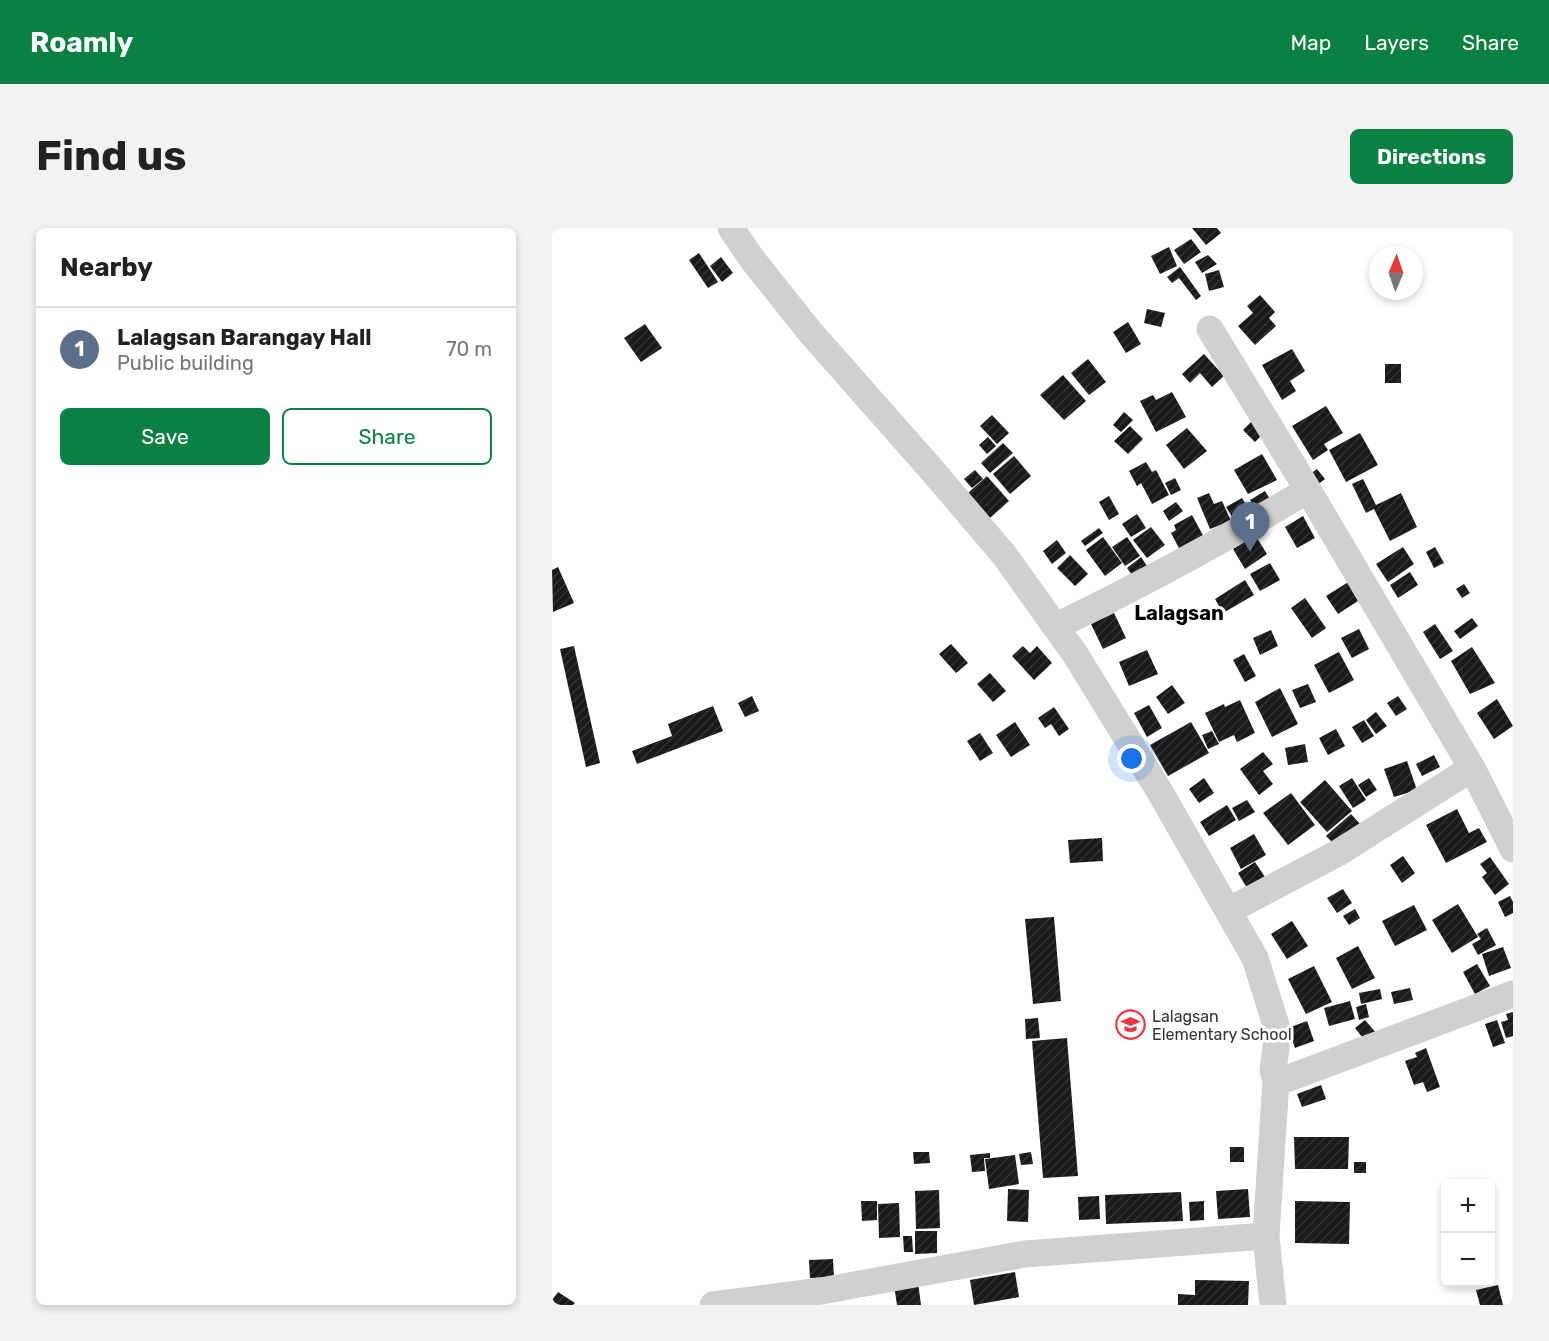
<!DOCTYPE html>
<html lang="en">
<head>
<meta charset="utf-8">
<style>
	body { margin:0; font-family:Rubik,sans-serif; background:#f2f2f2; color:#222 }
	.controls { position:absolute; right:18px; bottom:18px; display:grid; overflow:hidden; border-radius:9px; box-shadow:0 3px 9px #0003 }
	.controls button { width:54px; height:54px; display:grid; place-items:center; padding:0; border:0; border-bottom:2px solid #e0e0e0; background:#fff; color:#222; font:30px sans-serif }
	.compass { position:absolute; left:817px; top:18px; width:54px; height:54px; border-radius:50%; background:#fff; box-shadow:0 3px 9px #0003; rotate:2deg }
	.you { position:absolute; left:580px; top:531px; width:21px; height:21px; margin:-15px; border:4px solid #fff; border-radius:50%; background:#1a73e8; box-shadow:0 0 0 9px #1a73e833 }
	.badge { display:grid; place-items:center; width:39px; height:39px; border-radius:50%; background:#0b8043; color:#fff; font-size:20px; font-weight:700 }
	.pin { position:absolute; translate:-50% -50px; filter:drop-shadow(0 2px 3px #0008) }
	.pin::after { content:''; position:absolute; top:32px; width:21px; height:18px; background:inherit; clip-path:polygon(0 0,100% 0,50% 100%) }
	.list { margin:0; padding:0; list-style:none }
	h2 { display:flex; justify-content:space-between; align-items:center; height:78px; margin:0; padding:0 24px; font-size:26px }
	h2 small { font-size:20px; font-weight:400; color:#767676 }
	.list li { display:grid; grid-template-columns:39px 1fr auto; gap:18px; align-items:center; box-sizing:border-box; height:84px; padding:0 24px; border-top:2px solid #e0e0e0 }
	.list b { display:block; font-size:22px; white-space:nowrap }
	.list p { margin:0; font-size:20px; white-space:nowrap; color:#767676 }
	.list em { font-size:20px; font-style:normal; color:#767676 }
	.actions { display:flex; gap:12px; padding:18px 24px }
	.actions a { flex:1; padding:14px 0; border:2px solid #0b8043; border-radius:9px; text-align:center; font-size:21px; color:#0b8043 }
	.actions .main { background:#0b8043; color:#fff }
	.map { position:relative; flex:none; width:961px; height:1077px; overflow:hidden; border-radius:9px }
	header { display:flex; align-items:center; gap:36px; box-sizing:border-box; height:84px; padding:0 30px; background:#0b8043; color:#fff }
	header strong { font-size:28px }
	nav { display:flex; gap:33px; margin-inline-start:auto; font-size:21px }
	.intro { display:flex; align-items:center; justify-content:space-between; box-sizing:border-box; height:144px; padding:0 36px }
	h1 { margin:0; font-size:42px }
	.button { padding:15px 27px; border-radius:9px; background:#0b8043; color:#fff; font-size:21px; font-weight:700 }
	main { display:flex; gap:36px; padding:0 36px }
	aside { flex:1; background:#fff; border-radius:9px; box-shadow:0 3px 9px #0003 }
	.map>svg:first-child { display:block }
	.building { fill:url(#building-hatch) }
	.lines { fill:none; stroke-linecap:round; stroke-linejoin:round }
	.minor { stroke:#d0d0d0; stroke-width:27 }
	.labels { text-anchor:middle; stroke-width:6; stroke-linejoin:round; paint-order:stroke }
	.poi-label { font-size:16px; fill:#333; stroke:#fff; text-anchor:start }
	.quarter-label { font-size:20px; font-weight:bold; fill:#000; stroke:#fff }
</style>
</head>
<body>
<header>
<strong>Roamly</strong>
<nav><a>Map</a><a>Layers</a><a>Share</a></nav>
</header>
<div class="intro"><h1>Find us</h1><a class="button">Directions</a></div>
<main>
<aside>
<h2>Nearby<small></small></h2>
<ul class="list">
<li><span class="badge" style="background:#5c6f8a">1</span><div><b>Lalagsan Barangay Hall</b><p>Public building</p></div><em>70 m</em></li>
</ul>
<div class="actions"><a class="main">Save</a><a>Share</a></div>
</aside>
<div class="map">
<svg width="961" height="1077" viewBox="0 0 961 1077">
	<defs>
		<pattern id="building-hatch" width="6" height="6" patternUnits="userSpaceOnUse" patternTransform="scale(1.5)"><rect width="6" height="6" fill="#1a1a1a"/><path d="M-1 1l2-2M0 6l6-6M5 7l2-2" fill="none" stroke="#333"/></pattern>
	</defs>
	<rect width="100%" height="100%" fill="#fff"/>
	<path class="building" d="M640,0h25l4,5 -15,12z
		M639,11l10,13 -17,12 -10,-14z
		M617,19l8,19 -17,8 -9,-18z
		M147,25l19,29 -10,6 -19,-28z
		M656,27l9,9 -15,9 -7,-11z
		M169,29l12,16 -11,9 -12,-16z
		M628,39l21,29 -5,4 -17,-22 -7,5 -5,-6z
		M667,42l5,17 -15,4 -4,-17z
		M708,67l15,17 -6,6 7,8 -21,19 -17,-19 15,-13 -6,-7z
		M595,81l18,4 -4,14 -17,-4z
		M576,94l13,22 -15,9 -13,-21z
		M93,96l17,24 -21,14 -17,-24z
		M740,121l13,22 -15,10 6,10 -14,9 -20,-35z
		M652,126l20,22 -12,11 -12,-14 -10,10 -8,-9z
		M536,131l18,23 -17,13 -18,-22z
		M833,136h16v19h-16z
		M511,147l23,26 -22,19 -24,-25z
		M620,164l14,25 -30,15 -16,-31 13,-6 3,5z
		M774,178l17,27 -19,11 4,6 -15,10 -21,-34z
		M572,184l9,8 -12,12 -8,-7z
		M440,187l17,18 -12,11 -17,-18z
		M703,190l12,12 -12,12 -12,-12z
		M578,198l13,13 -15,15 -14,-13z
		M635,200l20,23 -23,18 -18,-24z
		M808,205l18,32 -32,17 -17,-32z
		M436,209l8,9 -9,8 -8,-9z
		M451,215l10,10 -23,20 -9,-10z
		M710,226l15,26 -29,14 -14,-24z
		M462,228l17,20 -21,18 -17,-20z
		M594,234l6,10 4,-2 13,25 -17,9 -11,-21 -4,3 -8,-15z
		M765,241l8,10 -8,6 -7,-11z
		M423,242l8,9 -11,9 -8,-9z
		M435,248l22,25 -19,17 -22,-25z
		M623,250l6,12 -10,5 -6,-12z
		M811,251l13,26 25,-12 16,34 -27,14 -16,-32 -8,4 -14,-29z
		M713,263l8,13 -15,9 -8,-13z
		M657,265l5,11 8,-3 9,20 -21,8 -13,-31z
		M557,268l10,18 -10,6 -10,-18z
		M690,270l8,13 -16,9 -8,-13z
		M624,274l7,9 -14,10 -6,-10z
		M585,286l9,14 -15,9 -9,-13z
		M640,287l13,24 -24,13 -10,-19 5,-3 -2,-5z
		M751,288l12,22 -18,10 -12,-21z
		M599,299l14,18 -18,13 -14,-18z
		M547,300l4,5 -18,13 -4,-5z
		M703,307l12,19 -22,15 -12,-20z
		M551,309l19,26 -17,13 -19,-26z
		M575,309l13,19 -15,10 -13,-19z
		M505,312l9,13 -14,11 -9,-13z
		M851,319l11,17 -26,18 -12,-18z
		M883,319l9,16 -10,5 -8,-16z
		M518,327l18,19 -13,12 -18,-18z
		M589,329l8,12 -14,10 -8,-11z
		M718,335l10,17 -20,11 -10,-17z
		M6,339l16,36 -21,9 -1,-42z
		M858,344l8,13 -20,13 -8,-13z
		M693,352l9,15 -31,18 -8,-14z
		M798,353l11,18 -23,15 -12,-18z
		M912,356l6,9 -8,5 -6,-9z
		M753,370l21,30 -14,10 -21,-30z
		M562,385l12,25 -23,11 -12,-25z
		M920,390l6,8 -18,13 -6,-8z
		M883,396l18,27 -13,8 -17,-27z
		M807,401l10,20 -17,9 -11,-20z
		M719,402l7,16 -18,9 -7,-17z
		M399,416l17,19 -12,10 -17,-19z
		M22,418l26,117 -14,4 -26,-118z
		M471,418l7,7 7,-7 15,17 -18,17 -22,-24z
		M920,419l23,36 -25,11 -19,-33z
		M595,422l11,24 -29,12 -10,-24z
		M787,424l15,28 -25,13 -15,-28z
		M692,426l12,22 -11,6 -12,-22z
		M438,445l16,18 -13,11 -16,-18z
		M756,456l8,18 -16,6 -8,-18z
		M620,457l13,18 -17,11 -12,-17z
		M728,460l18,36 -26,13 -17,-35z
		M200,468l7,15 -14,6 -7,-14z
		M846,468l9,13 -11,7 -9,-13z
		M945,471l16,27 -19,13 -17,-26z
		M688,472l15,33 -18,9 -3,-7 -15,7 -14,-29 19,-9 1,3z
		M597,477l13,23 -15,9 -13,-24z
		M161,478l10,25 -86,33 -5,-13 40,-15 -4,-12z
		M502,479l15,22 -10,7 -8,-12 -6,4 -7,-10z
		M824,484l11,14 -11,8 -10,-14z
		M812,492l10,16 -12,7 -10,-16z
		M463,494l15,23 -19,12 -15,-22z
		M639,494l18,31 -41,23 -18,-31z
		M784,501l9,17 -17,9 -9,-17z
		M660,503l7,13 -11,5 -6,-14z
		M428,505l13,20 -13,8 -13,-20z
		M753,516l3,18 -20,3 -3,-17z
		M711,524l10,12 -10,7 10,13 -14,11 -19,-26z
		M882,527l6,12 -18,9 -6,-12z
		M855,533l10,29 -23,7 -10,-28z
		M652,550l10,15 -15,10 -10,-14z
		M800,550l14,22 -13,8 -14,-22z
		M817,550l8,12 -11,7 -8,-12z
		M773,552l27,31 -25,21 -27,-30z
		M739,565l24,32 -27,20 -25,-32z
		M695,572l8,12 -16,9 -7,-13z
		M675,577l9,15 -27,16 -9,-14z
		M905,581l12,24 10,-5 8,14 -41,21 -20,-38z
		M799,586l10,11 -24,22 -11,-11z
		M702,606l12,21 -25,14 -11,-21z
		M550,610l1,23 -33,2 -2,-23z
		M851,628l12,17 -13,10 -12,-18z
		M938,629l19,27 -14,11 -13,-18 5,-4 -7,-9z
		M703,634l10,15 -18,11 -9,-15z
		M791,661l9,14 -15,10 -10,-15z
		M958,668l3,6v11l-8,4 -7,-15z
		M906,676l20,33 -26,16 -20,-33z
		M862,677l13,25 -32,16 -13,-25z
		M803,681l5,9 -11,7 -6,-9z
		M502,689l7,84 -28,3 -8,-85z
		M740,693l16,25 -21,13 -16,-25z
		M935,700l9,17 -18,10 -6,-11 9,-5 -4,-5z
		M806,718l17,32 -23,11 -16,-31z
		M951,719l8,21 -22,8 -7,-22z
		M925,736l13,22 -15,8 -12,-22z
		M762,738l18,36 -26,12 -18,-35z
		M858,760l3,12 -19,4 -3,-12z
		M828,761l2,10 -21,5 -2,-11z
		M798,773l5,18 -26,7 -5,-18z
		M814,776l3,13 -10,3 -3,-13z
		M961,784v24l-7,2 -5,-16 7,-2 -2,-6z
		M486,790l2,20 -14,1 -1,-20z
		M813,792l12,14 -11,8 -11,-14z
		M945,792l8,23 -12,4 -8,-23z
		M755,793l7,20 -19,7 -7,-20z
		M515,810l11,138 -35,2 -11,-137z
		M874,820l14,39 -13,5 -4,-10 -9,3 -9,-24 12,-4 -2,-4z
		M769,857l5,14 -24,8 -5,-13z
		M742,909h55l-1,32h-53z
		M678,919h14v15h-14z
		M361,924h16l1,11 -16,1z
		M479,924l2,12 -12,1 -2,-11z
		M438,925v5h-6l1,13 -13,1 -2,-17z
		M463,927l4,29 -30,5 -4,-30z
		M802,934h12v11h-12z
		M456,961l21,1 -1,32 -21,-1z
		M696,961l2,28 -32,2 -2,-28z
		M387,962l1,38 -24,1 -1,-38z
		M629,964l2,29 -77,3 -1,-29z
		M547,968l1,23 -21,1 -1,-23z
		M309,973h16v19l-15,1z
		M652,973v19l-14,1 -1,-19z
		M743,973l55,1 -1,42 -54,-1z
		M347,975l1,34 -21,1 -1,-34z
		M363,1003h22v22l-22,1z
		M351,1008h9l1,16h-9z
		M281,1031l1,18 -24,1 -1,-18z
		M463,1044l4,25 -45,8 -4,-25z
		M643,1052l54,1 -1,24h-70v-11l17,1z
		M366,1054l3,23h-24l-3,-20z
		M946,1057l5,20h-23l-4,-15z
		M6,1064l17,11 -2,2h-21v-5z"/>
	<g class="lines">
		<path class="minor" d="M179,0l21,31 59,74 120,136 74,87 70,98 85,138 95,166 21,67v23l-3,22 3,10 5,1 232,-87
			M658,101l98,161 164,278 41,81
			M505,398c86,-42 169,-87 251,-136
			M676,683l110,-58 134,-85
			M161,1077l108,-14 204,-37 241,-18
			M721,1077l-7,-69 10,-156"/>
	</g>
	<defs>
		<symbol id="school-ring" viewBox="-11 -11 22 22"><circle r="9.5" fill="#fff" stroke="#e63946" stroke-width="1.5"/><path d="M0-5L7-2L0 1L-7-2ZM-4 1L0 2.5L4 1V4Q0 6-4 4Z" fill="#e63946"/></symbol>
	</defs>
	<g fill-rule="evenodd">
		<use href="#school-ring" x="562" y="780" width="33" height="33"/>
	</g>
	<g class="labels">
		<g class="poi-label">
			<text x="600" y="794">Lalagsan<tspan x="600" dy="18">Elementary School</tspan></text>
		</g>
		<g class="quarter-label">
			<text x="627" y="392">Lalagsan</text>
		</g>
	</g>
</svg>
<div class="controls">
<button>+</button>
<button>−</button>
</div>
<svg class="compass" viewBox="-18 -18 36 36"><path d="M0-13l5 13h-10z" fill="#e53935"/><path d="M0 13l5-13h-10z" fill="#767676"/></svg>
<div class="you"></div>
<div class="pin badge" style="left:698px;top:324px;background:#5c6f8a">1</div>
</div>
</main>
</body>
</html>
